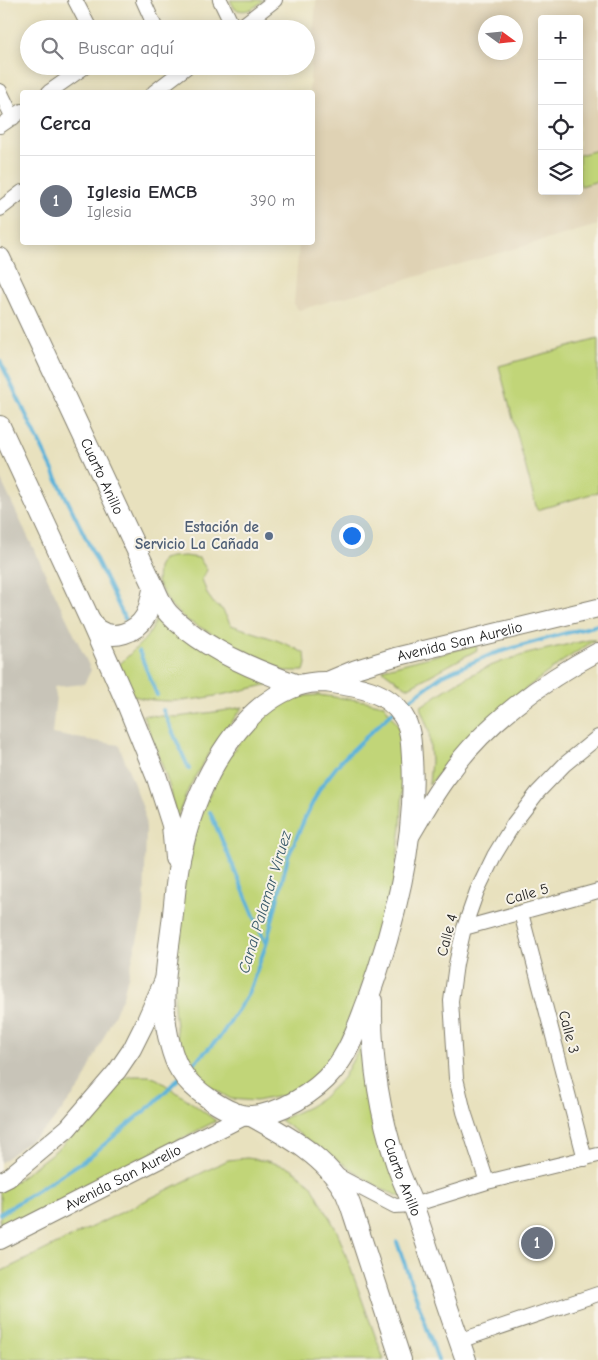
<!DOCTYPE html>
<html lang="es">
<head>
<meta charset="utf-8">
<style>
	body { margin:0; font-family:"Comic Neue",sans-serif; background:#f2f2f3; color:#2b2b33 }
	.controls { position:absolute; right:15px; top:15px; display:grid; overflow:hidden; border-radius:5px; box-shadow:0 2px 12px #0003 }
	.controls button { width:45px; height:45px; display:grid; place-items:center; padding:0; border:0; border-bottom:1px solid #e1e1e2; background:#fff; color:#2b2b33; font:25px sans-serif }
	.compass { position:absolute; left:478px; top:15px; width:45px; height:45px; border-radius:50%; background:#fff; box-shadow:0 2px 12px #0003; rotate:105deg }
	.you { position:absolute; left:351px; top:535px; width:18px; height:18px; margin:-12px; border:4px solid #fff; border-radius:50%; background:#1a73e8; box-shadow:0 0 0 8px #1a73e833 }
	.badge { display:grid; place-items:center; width:32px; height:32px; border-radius:50%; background:#111827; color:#fff; font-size:16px; font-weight:700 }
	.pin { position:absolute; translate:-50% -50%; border:2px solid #fff; box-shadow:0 1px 5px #0006 }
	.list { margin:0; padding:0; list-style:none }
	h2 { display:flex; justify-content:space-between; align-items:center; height:65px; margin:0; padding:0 20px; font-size:21px }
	h2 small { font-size:16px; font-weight:400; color:#7c7c81 }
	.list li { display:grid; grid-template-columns:32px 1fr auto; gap:15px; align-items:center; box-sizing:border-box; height:90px; padding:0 20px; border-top:1px solid #e1e1e2 }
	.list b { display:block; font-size:19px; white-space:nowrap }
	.list p { margin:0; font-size:16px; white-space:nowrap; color:#7c7c81 }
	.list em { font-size:16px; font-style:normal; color:#7c7c81 }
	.icon { flex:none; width:28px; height:28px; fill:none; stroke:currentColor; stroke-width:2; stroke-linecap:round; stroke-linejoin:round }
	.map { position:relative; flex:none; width:598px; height:1360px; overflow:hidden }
	.search { position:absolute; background:#fff; box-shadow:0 2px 12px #0003; left:20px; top:20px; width:295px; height:55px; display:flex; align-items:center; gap:12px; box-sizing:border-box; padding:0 18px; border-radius:28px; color:#7c7c81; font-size:19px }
	.panel { position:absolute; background:#fff; box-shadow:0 2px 12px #0003; left:20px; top:90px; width:295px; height:155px; border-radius:5px }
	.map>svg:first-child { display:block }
	.built { fill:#dfd2b4; fill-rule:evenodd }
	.industrial { fill:#c8c4b8 }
	.green { fill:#c1d578; stroke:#6e784a }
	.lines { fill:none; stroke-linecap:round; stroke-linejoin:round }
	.stream { stroke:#5db3d9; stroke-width:4 }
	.minor-casing { stroke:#827e6d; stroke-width:16 }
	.major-casing { stroke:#827e6d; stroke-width:20 }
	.highway-casing { stroke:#827e6d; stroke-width:22 }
	.minor { stroke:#fff; stroke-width:14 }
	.major { stroke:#fff; stroke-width:18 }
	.highway { stroke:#fff; stroke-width:20 }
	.service-dot { fill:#5c6f8a; stroke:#f7f3e8; stroke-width:2 }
	.labels { text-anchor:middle; stroke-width:4; stroke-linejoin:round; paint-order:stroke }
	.street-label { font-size:15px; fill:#1c1c1c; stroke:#f7f3e8 }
	.service-label { font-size:15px; font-weight:bold; fill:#4e5e75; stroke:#f7f3e8; text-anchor:end }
	.water-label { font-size:16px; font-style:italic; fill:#365868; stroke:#f7f3e8 }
</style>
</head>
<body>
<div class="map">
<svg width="598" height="1360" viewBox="0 0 598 1360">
	<rect width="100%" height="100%" fill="#f7f3e8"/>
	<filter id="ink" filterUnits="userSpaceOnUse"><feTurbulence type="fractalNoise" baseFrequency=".02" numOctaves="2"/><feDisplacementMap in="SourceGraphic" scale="10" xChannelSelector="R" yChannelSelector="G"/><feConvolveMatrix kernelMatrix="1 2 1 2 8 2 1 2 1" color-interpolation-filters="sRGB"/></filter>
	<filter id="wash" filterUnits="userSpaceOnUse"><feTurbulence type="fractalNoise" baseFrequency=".0096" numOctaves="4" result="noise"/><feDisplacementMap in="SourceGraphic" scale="20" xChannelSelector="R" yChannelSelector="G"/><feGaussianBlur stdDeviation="1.12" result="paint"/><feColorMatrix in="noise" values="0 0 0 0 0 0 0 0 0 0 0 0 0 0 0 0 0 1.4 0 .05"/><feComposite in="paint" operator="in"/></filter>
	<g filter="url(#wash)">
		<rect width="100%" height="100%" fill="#e8e1be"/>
		<path class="built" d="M316,0h282v225l-299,85 -3,-2 -2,-5 5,-60 13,-1v-150h-3zM542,19h37v172h-37zM486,22h30v30h-30z"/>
		<path class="industrial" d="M0,478l91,192 -7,14 -30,3 2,9 -4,38 67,11 25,66 2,17 -2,85 -21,83 -42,90 -32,40 -49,37z"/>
		<path class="green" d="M230,0h34c-9,7 -16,14 -29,9z
			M598,150v31l-17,5 -2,-6v-25z
			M598,339v153l-61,18 -38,-144z
			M185,556l14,2 8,12 -5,9 5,15 8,11 7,4 9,16c21,7 57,17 74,29l1,10 -2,7h-20l-96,-50 -18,-16 -13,-23 1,-14 5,-9 8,-2z
			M157,614l114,70c-44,9 -97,26 -140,11l-12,-30 25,-25 7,-9z
			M589,640h6l-32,21 -43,32 -66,62 -25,30 2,-24 -2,-30 -9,-24c23,-16 47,-32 73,-42 30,-12 65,-18 96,-25z
			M476,645l1,5 -70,38 -22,-16 -2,-3z
			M318,695l47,6 19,4 15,22 3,23 1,35 -2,41 -7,59 -15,55 -29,81 -17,39 -26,25 -22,10 -29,6 -25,-2 -28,-16 -16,-20 -9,-17 -4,-39 2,-69 8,-53 12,-55 10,-29 24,-46 23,-30 22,-21 18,-7z
			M243,707c-20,26 -39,52 -54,81 -5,10 -8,22 -13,33l-5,-30 -15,-43 -13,-33 34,2 45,-6z
			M364,1039l38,158 -21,-8 -73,-49 -28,-20 28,-13 13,-8 22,-21z
			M134,1076h15l8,3 31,21 28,21 -216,110v-41l12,-6 48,-37 24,-24 35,-44z
			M247,1158l20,3 24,7 20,16 26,47 47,129h-384v-88l228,-112z"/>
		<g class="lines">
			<path class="stream" d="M0,361l125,258
				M139,651l18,44
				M403,705l40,-30 49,-21 67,-19 39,-10
				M163,710l26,59
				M210,812l56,132
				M187,1070l33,-33 28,-43 18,-49 22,-88 17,-39 15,-30 21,-27 46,-44 6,-5
				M0,1214l88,-56 66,-55 25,-25
				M397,1242l41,118"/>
		</g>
	</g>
	<g filter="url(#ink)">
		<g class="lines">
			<defs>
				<path id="minor" d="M75,0l15,29
					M143,0l13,29
					M220,0l14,29
					M238,29l37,-29
					M0,91l13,27
					M49,92l37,-26
					M154,92l34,-26
					M0,126l22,-15
					M0,209l22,-17
					M521,913l64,246
					M464,928l134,-37
					M336,1175l59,31 18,-1 74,-23 111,-27
					M487,1182l-23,-70 -8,-34 -5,-77 5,-37 8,-36 13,-37 17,-35 20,-33 24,-31 27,-28 33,-27
					M459,1341l139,-47"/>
				<g id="major">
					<path id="s1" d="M325,682l31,-13 39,-12 203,-49"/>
					<path d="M409,838c13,-21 24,-43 39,-62 36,-52 95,-95 150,-124"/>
					<path d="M0,1182l8,-4 60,-50 49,-57 15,-22 12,-24 20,-45"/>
					<path id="s2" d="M0,1240l246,-125"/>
				</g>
				<g id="highway">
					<path id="s3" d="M0,258l154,329c4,8 8,20 15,27 33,34 85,56 129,71"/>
					<path d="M0,426l90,194 37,84 30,74 15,47 3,33"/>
					<path d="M91,621c2,3 4,7 7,9 16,11 38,2 47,-13 5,-9 6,-21 9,-30"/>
					<path d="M325,682c28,4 61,7 78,34 8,12 8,28 9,42 5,79 -18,169 -45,244 -9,23 -17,49 -34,69 -17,21 -53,43 -81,45 -23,1 -61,-27 -72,-46 -5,-8 -8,-18 -10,-26 -11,-40 -3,-81 2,-121 3,-25 4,-52 11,-77 14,-60 52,-137 114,-160 9,-3 19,-4 28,-4z"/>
					<path id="s4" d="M372,1001c-1,56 6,108 24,162 6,18 15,35 21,53 16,48 32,96 49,144"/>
					<path d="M251,1116c35,19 76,41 95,78 3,7 6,15 8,22l47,144"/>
				</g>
			</defs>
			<use href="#minor" class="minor-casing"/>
			<use href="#major" class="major-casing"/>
			<use href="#highway" class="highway-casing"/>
			<use href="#minor" class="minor"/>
			<use href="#major" class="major"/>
			<use href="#highway" class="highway"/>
		</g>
	</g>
	<circle class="service-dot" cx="269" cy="536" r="5"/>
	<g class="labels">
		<g class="street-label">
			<text dy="5" stroke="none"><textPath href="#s3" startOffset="241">Cuarto Anillo</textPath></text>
			<text dy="5" stroke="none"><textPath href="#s1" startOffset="141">Avenida San Aurelio</textPath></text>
			<text transform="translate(527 894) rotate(-16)" y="5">Calle 5</text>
			<text transform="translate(447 935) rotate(-75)" y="5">Calle 4</text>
			<text transform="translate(569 1032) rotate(75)" y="5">Calle 3</text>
			<text dy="5" stroke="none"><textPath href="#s4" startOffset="180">Cuarto Anillo</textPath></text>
			<text dy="5" stroke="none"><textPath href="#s2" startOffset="138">Avenida San Aurelio</textPath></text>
		</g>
		<g class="service-label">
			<text x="259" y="532">Estación de<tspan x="259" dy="17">Servicio La Cañada</tspan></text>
		</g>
		<g class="water-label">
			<text transform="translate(264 902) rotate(-73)" y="6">Canal Palamar Viruez</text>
		</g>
	</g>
</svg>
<div class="controls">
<button>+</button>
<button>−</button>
<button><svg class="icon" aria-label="locate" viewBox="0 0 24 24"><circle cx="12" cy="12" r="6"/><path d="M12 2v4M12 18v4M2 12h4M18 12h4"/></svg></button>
<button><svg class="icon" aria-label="layers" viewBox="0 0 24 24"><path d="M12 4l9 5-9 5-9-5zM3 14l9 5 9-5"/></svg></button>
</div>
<svg class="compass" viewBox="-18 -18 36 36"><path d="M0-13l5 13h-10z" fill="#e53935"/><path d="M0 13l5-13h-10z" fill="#7c7c81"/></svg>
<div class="you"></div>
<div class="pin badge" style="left:537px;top:1243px;background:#6b7280">1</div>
<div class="search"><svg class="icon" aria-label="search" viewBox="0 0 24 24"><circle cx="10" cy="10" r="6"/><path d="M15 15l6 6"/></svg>Buscar aquí</div>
<section class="panel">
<h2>Cerca<small></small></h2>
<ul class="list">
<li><span class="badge" style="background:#6b7280">1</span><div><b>Iglesia EMCB</b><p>Iglesia</p></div><em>390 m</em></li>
</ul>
</section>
</div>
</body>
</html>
